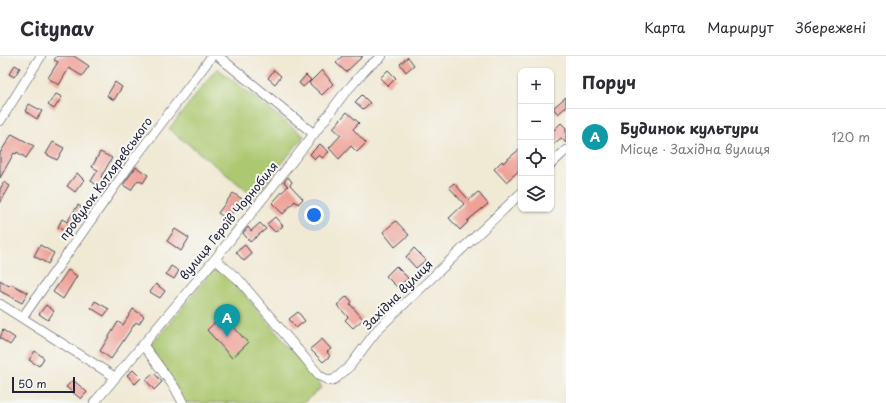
<!DOCTYPE html>
<html lang="uk">
<head>
<meta charset="utf-8">
<style>
	body { margin:0; font-family:"Playpen Sans",sans-serif; background:#f7f7f7; color:#2b2b33 }
	.controls { position:absolute; right:12px; top:12px; display:grid; overflow:hidden; border-radius:8px; box-shadow:0 1px 3px #0004 }
	.controls button { width:36px; height:36px; display:grid; place-items:center; padding:0; border:0; border-bottom:1px solid #e1e1e2; background:#fff; color:#2b2b33; font:20px sans-serif }
	.scale { position:absolute; left:12px; bottom:10px; width:63px; box-sizing:border-box; padding-left:4px; border:2px solid #22223b; border-top:0; font-size:11px; line-height:14px; white-space:nowrap; color:#22223b; -webkit-text-stroke:3px #f6f6f2; paint-order:stroke }
	.you { position:absolute; left:314px; top:159px; width:14px; height:14px; margin:-10px; border:3px solid #fff; border-radius:50%; background:#1a73e8; box-shadow:0 0 0 6px #1a73e833 }
	.badge { display:grid; place-items:center; width:26px; height:26px; border-radius:50%; background:#ea580c; color:#fff; font-size:13px; font-weight:700 }
	.pin { position:absolute; translate:-50% -33px; filter:drop-shadow(0 1px 2px #0008) }
	.pin::after { content:''; position:absolute; top:21px; width:14px; height:12px; background:inherit; clip-path:polygon(0 0,100% 0,50% 100%) }
	.list { margin:0; padding:0; list-style:none }
	h2 { display:flex; justify-content:space-between; align-items:center; height:52px; margin:0; padding:0 16px; font-size:17px }
	h2 small { font-size:13px; font-weight:400; color:#7c7c81 }
	.list li { display:grid; grid-template-columns:26px 1fr auto; gap:12px; align-items:center; box-sizing:border-box; height:56px; padding:0 16px; border-top:1px solid #e1e1e2 }
	.list b { display:block; font-size:15px; white-space:nowrap }
	.list p { margin:0; font-size:13px; white-space:nowrap; color:#7c7c81 }
	.list em { font-size:13px; font-style:normal; color:#7c7c81 }
	.icon { flex:none; width:22px; height:22px; fill:none; stroke:currentColor; stroke-width:2; stroke-linecap:round; stroke-linejoin:round }
	.map { position:relative; flex:none; width:566px; height:347px; overflow:hidden }
	header { display:flex; align-items:center; gap:24px; box-sizing:border-box; height:56px; padding:0 20px; background:#fff; border-bottom:1px solid #e1e1e2 }
	header strong { font-size:19px }
	nav { display:flex; gap:22px; margin-inline-start:auto; font-size:14px }
	main { display:flex }
	aside { flex:1; background:#fff }
	.map>svg:first-child { display:block }
	.green { fill:#acc86f; stroke:#677555 }
	.building { fill:#efa198 }
	.lines { fill:none; stroke-linecap:round; stroke-linejoin:round }
	.minor-casing { stroke:#414052; stroke-width:10 }
	.minor { stroke:#fff; stroke-width:9 }
	.labels { text-anchor:middle; stroke-width:4; stroke-linejoin:round; paint-order:stroke }
	.street-label { font-size:12px; fill:#22223b; stroke:#f6f6f2 }
</style>
</head>
<body>
<header>
<strong>Citynav</strong>
<nav><a>Карта</a><a>Маршрут</a><a>Збережені</a></nav>
</header>
<main>
<div class="map">
<svg width="566" height="347" viewBox="0 0 566 347">
	<rect width="100%" height="100%" fill="#f6f6f2"/>
	<filter id="ink" filterUnits="userSpaceOnUse"><feTurbulence type="fractalNoise" baseFrequency=".025" numOctaves="2"/><feDisplacementMap in="SourceGraphic" scale="8" xChannelSelector="R" yChannelSelector="G"/><feConvolveMatrix kernelMatrix="1 2 1 2 8 2 1 2 1" color-interpolation-filters="sRGB"/></filter>
	<filter id="wash" filterUnits="userSpaceOnUse"><feTurbulence type="fractalNoise" baseFrequency=".012" numOctaves="4" result="noise"/><feDisplacementMap in="SourceGraphic" scale="16" xChannelSelector="R" yChannelSelector="G"/><feGaussianBlur stdDeviation="0.9" result="paint"/><feColorMatrix in="noise" values="0 0 0 0 0 0 0 0 0 0 0 0 0 0 0 0 0 1.4 0 .05"/><feComposite in="paint" operator="in"/></filter>
	<g filter="url(#wash)">
		<rect width="100%" height="100%" fill="#f0e9d4"/>
		<path class="green" d="M217,12l87,68 -49,61 -86,-68z
			M212,215h13l97,116 -19,16h-117l-35,-57z"/>
		<g id="blocks">
			<path class="building" d="M57,0h17l15,10 -7,10 -13,-8 -10,17 -11,-7 10,-16 -4,-2z
				M342,0h21l-17,16 -10,-9z
				M408,1l6,8 -8,7 -6,-8z
				M15,9l5,3 -6,9 -5,-3z
				M274,14l7,6 -6,8 -7,-6z
				M322,14l11,14 -11,11 -13,-12z
				M388,14l8,8 -8,8 -8,-8z
				M306,19l5,5 -8,7 -4,-4z
				M115,26l7,5 -8,13 -7,-4z
				M56,38l6,3 -8,12 -6,-4z
				M362,39l8,8 -7,6 -8,-7z
				M566,41v10l-8,7 -5,-6z
				M29,48l13,7 -5,8 -12,-8z
				M347,56l12,11 -6,6 13,14 -9,9 -6,-6 -12,13 -10,-11 12,-13 -8,-7z
				M561,67l5,5v15l-5,-5 -10,8v-13z
				M12,78l22,12 -8,12 -9,-6 -1,2 -2,-1 -14,25v-25z
				M53,86l11,6 -7,12 -11,-6z
				M320,88l9,8 -7,6 -3,-3 -4,4 -5,-5z
				M521,92v21l-15,13 -12,-13 8,-8 1,2z
				M100,96l12,6 -11,19 9,6 -5,8 -14,-10 7,-11 -6,-3z
				M136,111l12,8 -5,8 -5,-3 -7,10 -8,-5z
				M77,117l7,7 -9,12 -8,-6z
				M288,121l4,5 -2,3 13,14 -5,5 -3,-3 -12,13 -11,-11 16,-17 -4,-4z
				M4,126l6,4 -10,17v-14z
				M454,127l15,17 9,-8 10,12 -21,17 1,1 -8,8 -11,-12 15,-14 -15,-17z
				M233,137l9,6 -15,20 -9,-6z
				M78,149l7,5 -16,24 -11,-7 4,-8 5,3z
				M275,161l8,9 -8,6 -8,-8z
				M396,165l13,14 -14,12 -12,-15z
				M260,167l6,6 -16,13 -7,-9 5,-6 3,4z
				M175,173l14,9 -8,13 -14,-10z
				M40,189l14,8 -6,11 -14,-8z
				M245,189l7,9 -8,7 -8,-9z
				M414,192l12,12 -10,8 -10,-11z
				M171,210l8,5 -5,8 -8,-5z
				M396,210l12,12 -10,10 -12,-12z
				M68,214l9,6 -14,23 -10,-7z
				M0,224l9,6 2,-2 17,9 -6,10 -22,-12z
				M156,228l9,7 -5,7 -10,-6z
				M347,240l5,6 -2,2 13,15 -10,9 -8,-8 3,-3 -11,-12z
				M95,245l14,8 -5,7 -13,-8z
				M46,249l8,6 -6,9 -9,-6z
				M133,253l11,7 -5,8 -3,-2 -25,37 -11,-8 18,-29 5,3z
				M298,256l7,9 -9,7 -7,-9z
				M223,259l25,28 -16,15 -25,-28z
				M3,274l12,8 -5,7 -10,-7z
				M322,283l9,10 -4,3 3,4 -7,6 -13,-13z
				M35,295l9,7 -5,8 -10,-6z
				M133,314l8,8 -6,6 -8,-9z
				M154,317l8,9 -8,8 -8,-10z
				M73,324l14,12 -6,7 -15,-12z"/>
		</g>
	</g>
	<g filter="url(#ink)">
		<use href="#blocks" fill-opacity="0" stroke="#414052" stroke-width="1"/>
		<g class="lines">
			<defs>
				<path id="minor" d="M218,0l96,78
					M0,65l41,-65
					M551,108l15,-14
					M215,203l25,22 80,95 10,5 5,-2 15,-13 28,-37 143,-136
					M0,248l115,73
					M22,262l110,-156 80,-106
					M143,289l32,43 8,15
					M94,347l121,-144 99,-125 29,-39 25,-28 14,-11"/>
			</defs>
			<use href="#minor" class="minor-casing"/>
			<use href="#minor" class="minor"/>
		</g>
	</g>
	<g class="labels">
		<g class="street-label">
			<text transform="translate(106 123) rotate(-54)" y="4">провулок Котляревського</text>
			<text transform="translate(229 165) rotate(-51)" y="4">вулиця Героїв Чорнобиля</text>
			<text transform="translate(398 239) rotate(-45)" y="4">Західна вулиця</text>
		</g>
	</g>
</svg>
<div class="controls">
<button>+</button>
<button>−</button>
<button><svg class="icon" aria-label="locate" viewBox="0 0 24 24"><circle cx="12" cy="12" r="6"/><path d="M12 2v4M12 18v4M2 12h4M18 12h4"/></svg></button>
<button><svg class="icon" aria-label="layers" viewBox="0 0 24 24"><path d="M12 4l9 5-9 5-9-5zM3 14l9 5 9-5"/></svg></button>
</div>
<div class="scale">50 m</div>
<div class="you"></div>
<div class="pin badge" style="left:227px;top:281px;background:#0f9aa8">A</div>
</div>
<aside>
<h2>Поруч<small></small></h2>
<ul class="list">
<li><span class="badge" style="background:#0f9aa8">A</span><div><b>Будинок культури</b><p>Місце · Західна вулиця</p></div><em>120 m</em></li>
</ul>
</aside>
</main>
</body>
</html>
